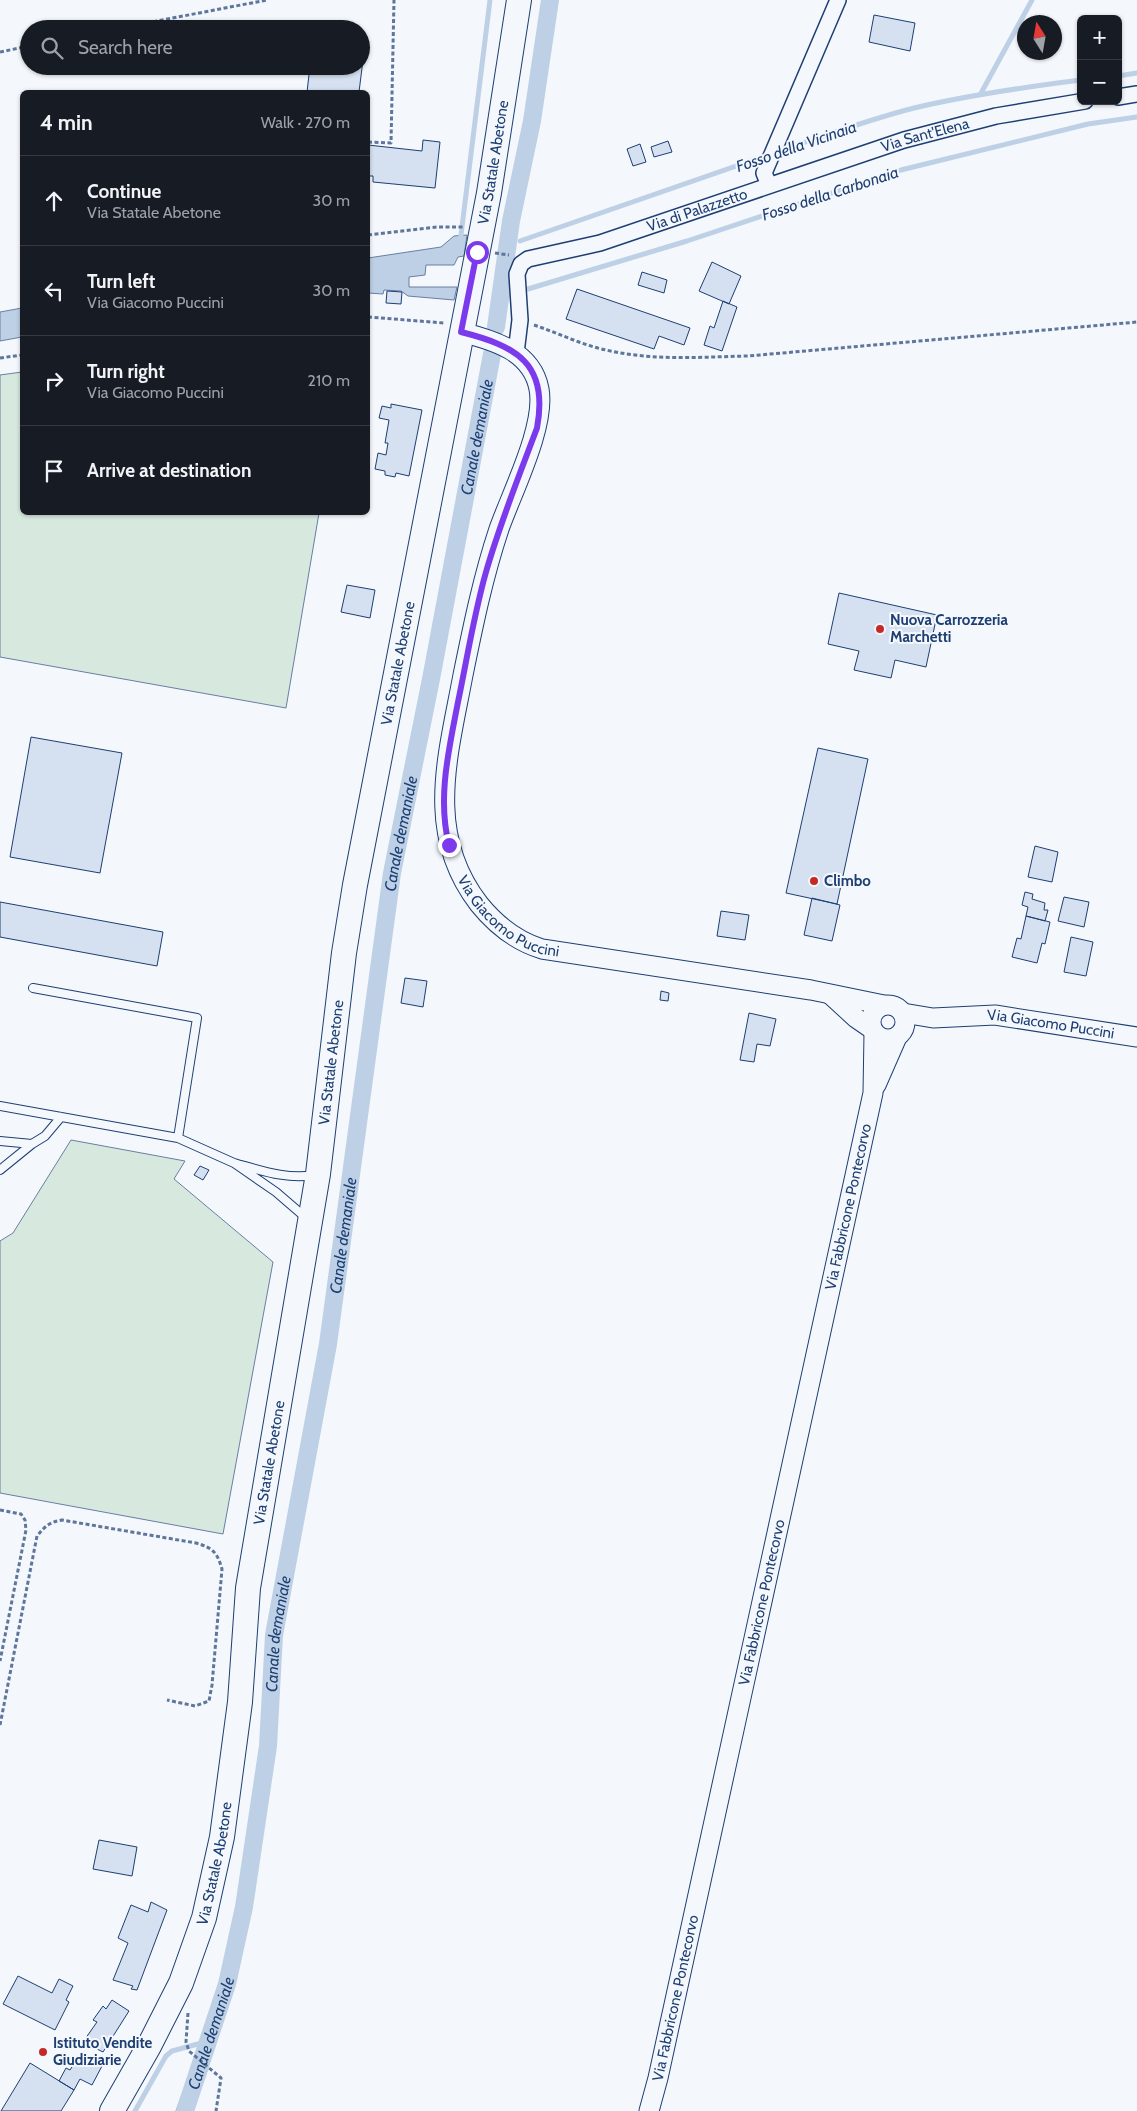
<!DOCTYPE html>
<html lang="en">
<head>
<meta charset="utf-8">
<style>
	body { margin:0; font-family:Cabin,sans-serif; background:#242831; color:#f1f3f6 }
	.controls { position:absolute; right:15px; top:15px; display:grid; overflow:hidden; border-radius:8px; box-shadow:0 1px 4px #0004 }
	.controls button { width:45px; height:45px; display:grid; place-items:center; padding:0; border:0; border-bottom:1px solid #363941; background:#171b24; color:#f1f3f6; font:25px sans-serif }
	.compass { position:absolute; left:1017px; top:15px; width:45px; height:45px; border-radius:50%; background:#171b24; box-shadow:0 1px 4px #0004; rotate:349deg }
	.stop { position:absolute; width:15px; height:15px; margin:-11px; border:4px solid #7c3aed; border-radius:50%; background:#fff }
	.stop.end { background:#7c3aed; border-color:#fff; box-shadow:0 1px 5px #0008 }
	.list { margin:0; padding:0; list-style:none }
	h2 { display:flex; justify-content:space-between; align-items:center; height:65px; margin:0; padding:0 20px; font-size:21px }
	h2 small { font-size:16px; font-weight:400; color:#9ea1a6 }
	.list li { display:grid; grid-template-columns:32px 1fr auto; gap:15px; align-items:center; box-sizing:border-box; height:90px; padding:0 20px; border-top:1px solid #363941 }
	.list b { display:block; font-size:19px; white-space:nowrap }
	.list p { margin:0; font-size:16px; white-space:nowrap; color:#9ea1a6 }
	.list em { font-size:16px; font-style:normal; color:#9ea1a6 }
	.icon { flex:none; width:28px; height:28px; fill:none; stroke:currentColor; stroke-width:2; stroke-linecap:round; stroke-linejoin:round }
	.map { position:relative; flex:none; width:1137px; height:2111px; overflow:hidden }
	.search { position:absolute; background:#171b24; box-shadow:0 1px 4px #0004; left:20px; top:20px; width:350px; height:55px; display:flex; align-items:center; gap:12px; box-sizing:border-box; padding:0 18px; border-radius:28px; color:#9ea1a6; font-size:19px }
	.panel { position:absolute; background:#171b24; box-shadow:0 1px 4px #0004; left:20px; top:90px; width:350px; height:425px; border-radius:8px }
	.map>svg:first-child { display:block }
	.green { fill:#d7e8df; stroke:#687fa3 }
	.water { fill:#bed0e5; stroke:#687fa3 }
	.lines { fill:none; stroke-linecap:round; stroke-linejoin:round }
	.stream { stroke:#bed0e5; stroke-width:5 }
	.canal { stroke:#bed0e5; stroke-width:18 }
	.building { fill:#d5e0f0; stroke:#1d3f73 }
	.service-casing { stroke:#1d3f73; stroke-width:10 }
	.minor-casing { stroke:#1d3f73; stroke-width:18 }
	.tertiary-casing { stroke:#1d3f73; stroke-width:21 }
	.primary-casing { stroke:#1d3f73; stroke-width:26 }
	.path { stroke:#5e769c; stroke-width:3; stroke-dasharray:4 2.5; stroke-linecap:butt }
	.service { stroke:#f4f7fb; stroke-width:8 }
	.minor { stroke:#f4f7fb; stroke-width:15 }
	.tertiary { stroke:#f4f7fb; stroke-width:19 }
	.primary { stroke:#f4f7fb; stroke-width:24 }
	.route { stroke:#7c3aed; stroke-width:6 }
	.poi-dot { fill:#c62828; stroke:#f4f7fb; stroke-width:2 }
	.labels { text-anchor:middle; stroke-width:4; stroke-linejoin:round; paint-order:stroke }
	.street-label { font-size:15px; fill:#1d3f73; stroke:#f4f7fb }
	.poi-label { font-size:15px; font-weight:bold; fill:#1d3f73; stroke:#f4f7fb; text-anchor:start }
	.water-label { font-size:16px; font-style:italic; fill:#1d3f73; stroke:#f4f7fb }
</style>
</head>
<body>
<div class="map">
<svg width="1137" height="2111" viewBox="0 0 1137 2111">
	<rect width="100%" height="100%" fill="#f4f7fb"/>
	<path class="green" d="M22,372v140l297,1 -33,195 -286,-51v-282z
		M71,1140l114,21 -11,18 99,83 -50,272 -223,-41v-252l13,-8z"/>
	<path class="water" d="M467,235l-3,21 -6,1 -4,8h-28l-1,10 -16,2v10h48l-3,13 -46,-4 -7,-5 -17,-1 -1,4 -15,-1v-35l73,-11 13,-11z
		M22,308v29l-22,4v-29z
		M194,2062l13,9 -15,40h-16z"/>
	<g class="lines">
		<path class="stream" d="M1118,76l19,-3
			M980,95l52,-95
			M776,152c45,-15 91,-32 138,-44 55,-13 111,-21 167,-28
			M520,241l248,-86
			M460,243l30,-243
			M528,289l159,-48 214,-71 187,-46 49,-7
			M135,2111l31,-55 6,-5 37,-10"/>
		<g class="canal">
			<path d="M496,327l15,-106 21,-100 18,-121"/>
			<path id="s1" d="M185,2111l42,-127 17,-77 24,-161 6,-111 54,-291 64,-471 39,-194 61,-325"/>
		</g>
	</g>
	<path class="building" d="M874,15l41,8 -5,28 -41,-9z
		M361,36h5l-7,56h-52l3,-26h51z
		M423,140l17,2 -5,46 -62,-6v-6h-5v-31l54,6z
		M668,141l4,11 -18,5 -3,-10z
		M640,144l6,18 -13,4 -6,-17z
		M712,262l29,14 -12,28 -30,-13z
		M642,272l25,8 -3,13 -26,-8z
		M577,289l113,39 -6,17 -25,-9 -5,13 -88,-30z
		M387,291l15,1 -1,12 -15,-1z
		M723,301l14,6 -15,44 -18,-6 6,-19 4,2z
		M391,404l31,6 -13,66 -13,-3 -1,4 -10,-2v-4l-10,-2 3,-16 8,2 2,-12h-3l4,-23 -10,-2 3,-12 9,2z
		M347,585l28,5 -5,28 -29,-6z
		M839,593l98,22 -11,52 -31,-7 -4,18 -37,-8 5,-19 -31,-7z
		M31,737l91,16 -22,120 -90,-16z
		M818,748l50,11 -31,145 -51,-11z
		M1035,846l23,6 -6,30 -24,-5z
		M1025,892l8,2 -1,5 13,4 -1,7h4l-3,11 -19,-5 2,-9 -6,-2z
		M1064,897l25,5 -5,25 -26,-6z
		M812,898l28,7 -8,36 -28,-6z
		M0,902l163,30 -6,34 -157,-29z
		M721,911l28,4 -4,25 -28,-4z
		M1026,916l24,6 -5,22 -3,-1 -5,20 -25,-6 5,-19 4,1z
		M1071,937l22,5 -7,34 -22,-4z
		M405,978l22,3 -4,26 -22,-4z
		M661,991l8,2 -1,8 -8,-1z
		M749,1013l27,6 -6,27 -13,-2 -3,18 -14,-2z
		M200,1166l9,4 -6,10 -9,-5z
		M99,1840l38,7 -5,29 -39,-7z
		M151,1902l16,8 -30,80 -6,-1 2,-3 -20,-6 15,-37 -10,-5 13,-33 17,7z
		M18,1976l34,17 7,-14 14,7 -7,14 3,2 -14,28 -52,-26z
		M112,2000l17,11 -26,41 -20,-10 14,-20 -4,-2 10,-14 3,3z
		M81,2053l21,13 -10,19 -12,-6 -6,11 -15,-9 7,-13 4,2z
		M30,2063l44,27 -13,21h-60z"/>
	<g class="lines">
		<defs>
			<path id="service" d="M33,988l164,30 -19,120
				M0,1106l178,32 56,25
				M0,1141l32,3
				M0,1170l32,-26 13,-8 16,-19
				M305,1217l-29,-25 -42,-29c26,7 53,17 80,12"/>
			<g id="minor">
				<path d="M1118,97l19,-3"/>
				<path d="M769,185l-5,-12 74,-173"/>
				<path id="s2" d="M516,353l4,-33 -3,-46 4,-10 7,-5 72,-16 304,-103 92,-24 89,-15"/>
			</g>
			<g id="tertiary">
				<path id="s3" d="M461,332c32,8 71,19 78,57 7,37 -27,103 -40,140 -16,48 -26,97 -36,146 -15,81 -39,158 16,229 17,21 37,37 63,45l269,41 73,15"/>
				<path d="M831,995l25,23 16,11"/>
				<circle cx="888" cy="1022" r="17"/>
				<path id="s4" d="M903,1013l30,5 62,-3 142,22"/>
				<path d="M876,1085l21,-48"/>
				<path id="s5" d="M649,2111l9,-33 215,-985 1,-60"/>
			</g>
			<g id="primary">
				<path id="s6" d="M112,2111l37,-65 32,-63 23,-65 18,-81 18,-135 8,-114 70,-414 26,-221 11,-68 134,-692 30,-193"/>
			</g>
		</defs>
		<use href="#service" class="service-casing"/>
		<use href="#minor" class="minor-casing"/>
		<use href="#tertiary" class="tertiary-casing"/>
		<use href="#primary" class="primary-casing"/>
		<path class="path" d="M115,29l152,-29
			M0,52l29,-6
			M368,142l23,1 3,-143
			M368,235l69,-8h27
			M495,253l14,2
			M368,317l76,6
			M534,325c24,8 48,20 72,25 47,11 94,7 142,6l389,-34
			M0,358l22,-3
			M0,1510l21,4 4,6 1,10 -26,131
			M0,1725l37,-189c8,-10 13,-14 25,-16l134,23c17,5 21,9 26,26l-10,116 -3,16 -14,5 -28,-6
			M188,2013l-2,29 3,9 32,27 -5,33"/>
		<use href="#service" class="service"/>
		<use href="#minor" class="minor"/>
		<use href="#tertiary" class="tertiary"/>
		<use href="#primary" class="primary"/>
	</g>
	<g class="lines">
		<path class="route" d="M449,845c-12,-47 0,-96 9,-143 9,-43 16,-88 28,-130 14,-49 33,-96 51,-144 12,-64 -20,-82 -76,-96l16,-80"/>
	</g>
	<g class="poi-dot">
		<circle cx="880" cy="629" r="5"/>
		<circle cx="814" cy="881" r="5"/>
		<circle cx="43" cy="2052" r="5"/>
	</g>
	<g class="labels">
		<g class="street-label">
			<text dy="5" stroke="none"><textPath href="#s2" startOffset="515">Via Sant'Elena</textPath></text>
			<text dy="5" stroke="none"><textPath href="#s6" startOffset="1995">Via Statale Abetone</textPath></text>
			<text dy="5" stroke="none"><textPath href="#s2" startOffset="275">Via di Palazzetto</textPath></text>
			<text dy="5" stroke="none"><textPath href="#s6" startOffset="1485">Via Statale Abetone</textPath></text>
			<text dy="5" stroke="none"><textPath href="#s3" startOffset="670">Via Giacomo Puccini</textPath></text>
			<text dy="5" stroke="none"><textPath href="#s4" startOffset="149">Via Giacomo Puccini</textPath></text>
			<text dy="5" stroke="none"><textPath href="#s6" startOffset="1080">Via Statale Abetone</textPath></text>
			<text dy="5" stroke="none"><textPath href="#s5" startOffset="926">Via Fabbricone Pontecorvo</textPath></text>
			<text dy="5" stroke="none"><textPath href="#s6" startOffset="675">Via Statale Abetone</textPath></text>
			<text dy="5" stroke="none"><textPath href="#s5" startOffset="521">Via Fabbricone Pontecorvo</textPath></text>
			<text dy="5" stroke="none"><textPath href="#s6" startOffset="270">Via Statale Abetone</textPath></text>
			<text dy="5" stroke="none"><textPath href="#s5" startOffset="116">Via Fabbricone Pontecorvo</textPath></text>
		</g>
		<g class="poi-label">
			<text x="890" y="625">Nuova Carrozzeria<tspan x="890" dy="17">Marchetti</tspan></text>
			<text x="824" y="886">Climbo</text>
			<text x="53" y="2048">Istituto Vendite<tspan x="53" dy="17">Giudiziarie</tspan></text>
		</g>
		<g class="water-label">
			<text transform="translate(796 146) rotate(-19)" y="6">Fosso della Vicinaia</text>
			<text transform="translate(830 193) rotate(-18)" y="6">Fosso della Carbonaia</text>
			<text dy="6" stroke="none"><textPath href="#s1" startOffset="1702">Canale demaniale</textPath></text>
			<text dy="6" stroke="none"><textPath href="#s1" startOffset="1298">Canale demaniale</textPath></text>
			<text dy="6" stroke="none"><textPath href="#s1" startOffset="892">Canale demaniale</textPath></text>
			<text dy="6" stroke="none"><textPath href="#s1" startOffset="488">Canale demaniale</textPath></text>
			<text dy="6" stroke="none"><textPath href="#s1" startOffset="82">Canale demaniale</textPath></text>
		</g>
	</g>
</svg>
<div class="controls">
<button>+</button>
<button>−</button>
</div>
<svg class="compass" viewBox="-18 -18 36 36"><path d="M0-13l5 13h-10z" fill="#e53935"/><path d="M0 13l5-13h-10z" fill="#9ea1a6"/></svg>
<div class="stop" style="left:477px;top:252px"></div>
<div class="stop end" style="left:449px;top:845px"></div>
<div class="search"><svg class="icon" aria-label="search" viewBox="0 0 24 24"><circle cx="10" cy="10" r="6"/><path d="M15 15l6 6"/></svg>Search here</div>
<section class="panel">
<h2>4 min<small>Walk · 270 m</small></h2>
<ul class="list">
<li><svg class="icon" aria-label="ahead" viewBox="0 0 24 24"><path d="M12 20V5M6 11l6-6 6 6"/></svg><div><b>Continue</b><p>Via Statale Abetone</p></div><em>30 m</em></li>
<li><svg class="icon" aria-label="left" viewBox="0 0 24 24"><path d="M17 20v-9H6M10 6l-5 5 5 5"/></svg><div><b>Turn left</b><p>Via Giacomo Puccini</p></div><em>30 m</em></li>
<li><svg class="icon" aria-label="right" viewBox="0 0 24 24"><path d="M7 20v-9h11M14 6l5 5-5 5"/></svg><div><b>Turn right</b><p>Via Giacomo Puccini</p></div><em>210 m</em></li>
<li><svg class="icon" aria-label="arrive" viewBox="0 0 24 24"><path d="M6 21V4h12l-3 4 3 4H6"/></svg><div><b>Arrive at destination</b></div></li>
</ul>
</section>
</div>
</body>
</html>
